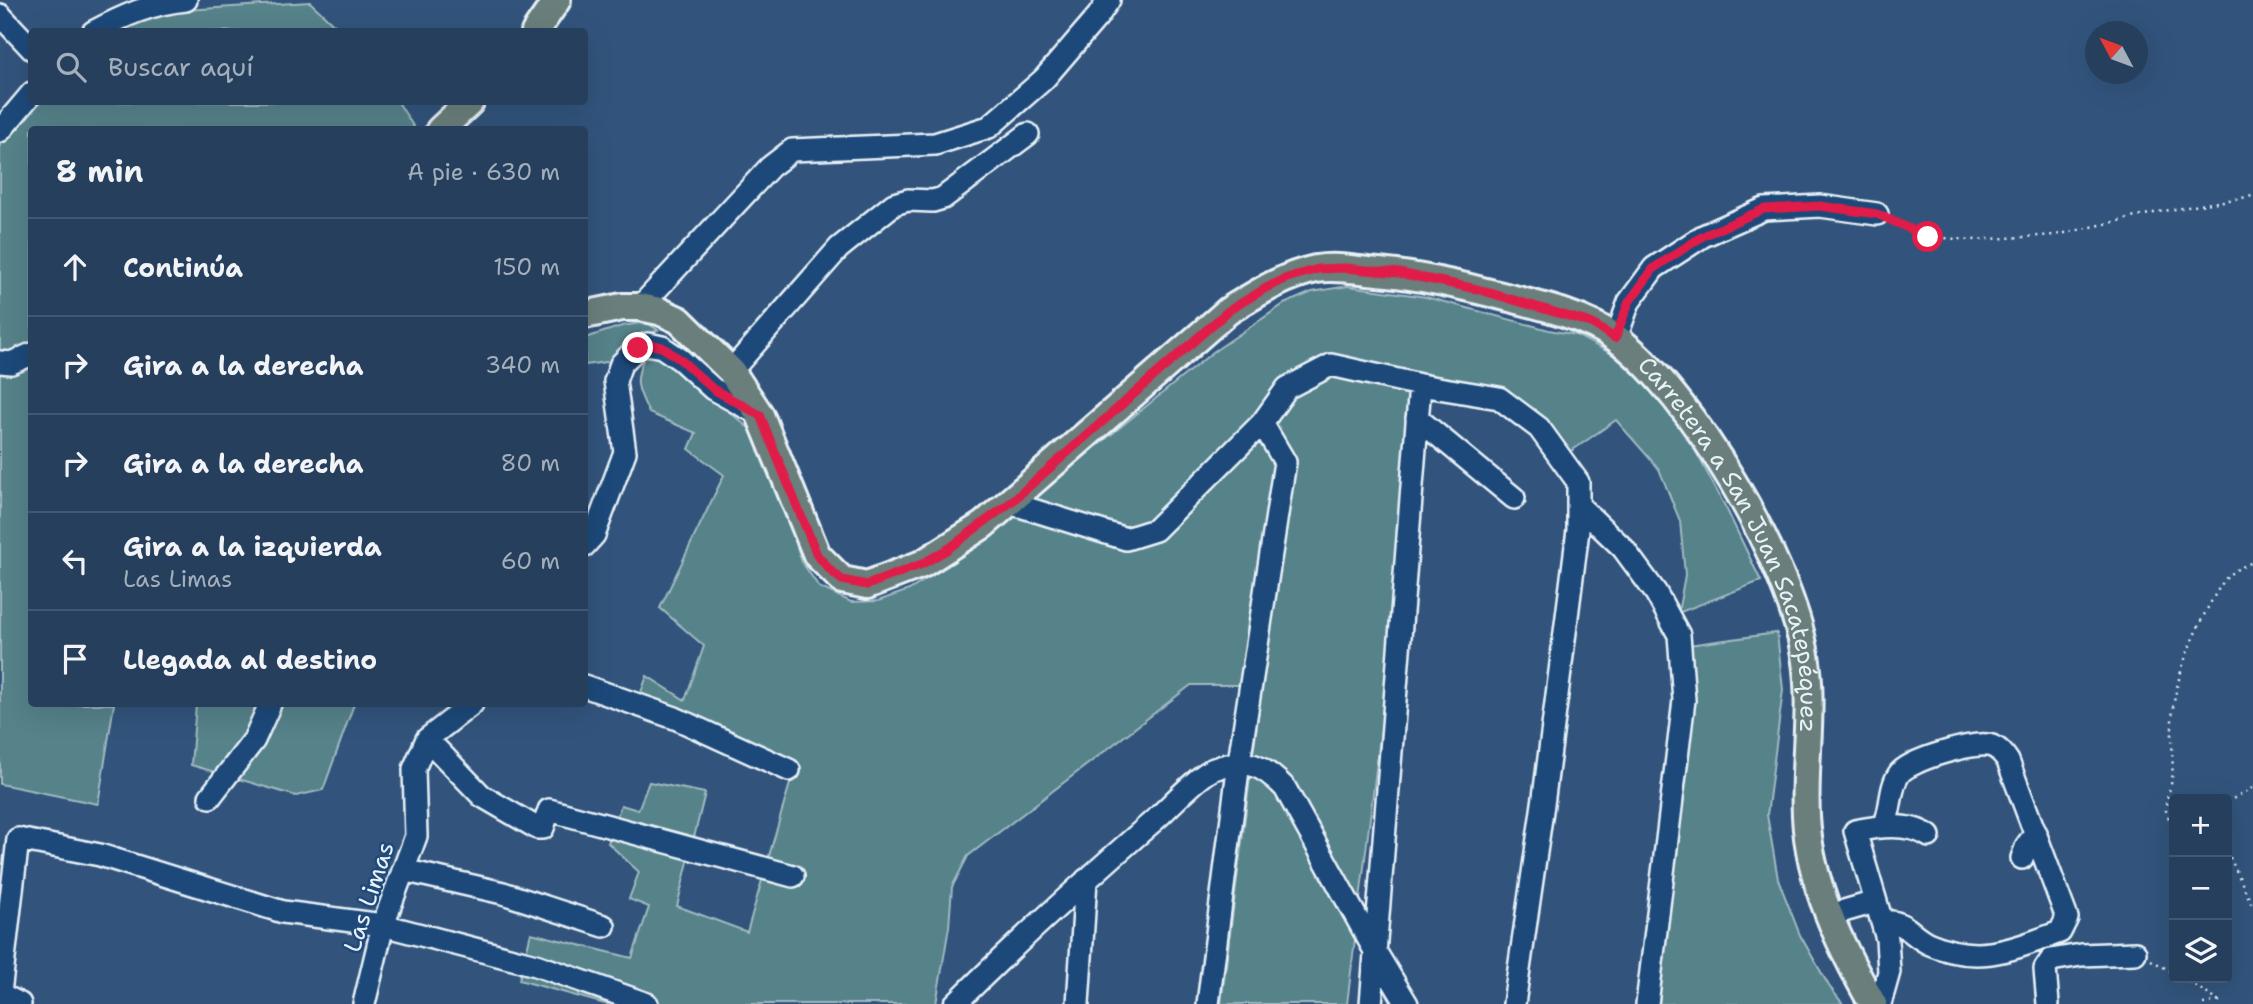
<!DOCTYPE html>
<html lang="es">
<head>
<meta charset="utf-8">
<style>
	body { margin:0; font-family:"Shantell Sans",sans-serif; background:#324a66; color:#f1f3f6 }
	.controls { position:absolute; right:21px; bottom:21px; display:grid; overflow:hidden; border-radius:7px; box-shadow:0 7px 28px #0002 }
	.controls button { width:63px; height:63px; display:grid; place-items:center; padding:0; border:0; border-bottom:2px solid #425872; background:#263f5d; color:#f1f3f6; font:35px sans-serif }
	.compass { position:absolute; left:2085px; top:21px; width:63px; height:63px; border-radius:50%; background:#263f5d; box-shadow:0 7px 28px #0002; rotate:311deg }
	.stop { position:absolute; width:21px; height:21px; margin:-16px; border:5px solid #e11d48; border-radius:50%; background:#fff }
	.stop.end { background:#e11d48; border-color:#fff; box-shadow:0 2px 7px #0008 }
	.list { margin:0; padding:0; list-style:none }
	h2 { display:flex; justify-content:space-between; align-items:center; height:91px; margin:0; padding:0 28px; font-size:30px }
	h2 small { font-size:23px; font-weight:400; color:#a4afbc }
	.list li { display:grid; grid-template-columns:46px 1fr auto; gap:21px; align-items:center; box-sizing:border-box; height:98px; padding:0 28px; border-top:2px solid #425872 }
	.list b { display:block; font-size:26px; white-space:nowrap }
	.list p { margin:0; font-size:23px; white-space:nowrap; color:#a4afbc }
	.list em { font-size:23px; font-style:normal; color:#a4afbc }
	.icon { flex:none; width:38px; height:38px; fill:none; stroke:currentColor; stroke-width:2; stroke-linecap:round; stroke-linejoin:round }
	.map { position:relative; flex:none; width:2253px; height:1004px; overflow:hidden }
	.search { position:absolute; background:#263f5d; box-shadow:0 7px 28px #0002; left:28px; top:28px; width:560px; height:77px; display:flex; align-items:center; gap:18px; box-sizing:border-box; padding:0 24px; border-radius:7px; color:#a4afbc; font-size:26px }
	.panel { position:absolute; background:#263f5d; box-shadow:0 7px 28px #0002; left:28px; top:126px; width:560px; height:581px; border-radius:7px }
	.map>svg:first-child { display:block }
	.green { fill:#57828a; stroke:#a0bac1; stroke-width:2 }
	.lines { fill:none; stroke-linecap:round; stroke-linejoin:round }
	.minor-casing { stroke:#e8f1f8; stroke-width:26 }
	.major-casing { stroke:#e8f1f8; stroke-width:32 }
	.path { stroke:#e8f1f8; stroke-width:2.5; stroke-dasharray:2 5; stroke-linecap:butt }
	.minor { stroke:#1f4a7a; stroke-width:21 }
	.major { stroke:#6a7f7c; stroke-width:26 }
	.route { stroke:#e11d48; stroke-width:9 }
	.labels { text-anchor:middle; stroke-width:5; stroke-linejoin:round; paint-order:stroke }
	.street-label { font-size:24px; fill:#e8f1f8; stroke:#1f4a7a }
</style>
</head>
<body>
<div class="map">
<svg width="2253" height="1004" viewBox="0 0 2253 1004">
	<rect width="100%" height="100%" fill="#32547c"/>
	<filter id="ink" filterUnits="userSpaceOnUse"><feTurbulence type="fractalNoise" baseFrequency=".0143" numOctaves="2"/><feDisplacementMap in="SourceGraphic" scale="14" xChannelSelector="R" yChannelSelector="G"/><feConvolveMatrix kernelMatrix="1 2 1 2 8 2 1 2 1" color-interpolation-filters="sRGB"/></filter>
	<g filter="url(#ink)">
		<path class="green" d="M310,2l31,29 -233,1 62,-21z
			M36,102h362l17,27 -383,1v574h82l-16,100 -98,-20v-639z
			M1348,286l78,11 123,33 27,5 36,19 40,35 35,46 40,75 34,71 -83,32 7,-38 -5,-54 -21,-52 -43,-49 -49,34 -43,-50 -99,-31 -78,631h-126l41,-319h-71l-223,171 -16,31 -3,40 -13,77h-331l-86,-24 12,-47 101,25 17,-51 -20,-8 10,-27 -31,-29 13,-38 17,5 11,-28 56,11 -28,113 70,26 46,-159 -153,-78 7,-19 38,24 19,-54 -44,-38 64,-133 -35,-26 7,-16 -47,-20c-12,-25 -16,-32 -4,-57l12,-4 93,77 36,84 16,49 17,25 32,15 27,-1 31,-11 45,-28 259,-210 71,-48 28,-12z
			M646,322l12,8 -28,13 -10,17 -35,5v-27l37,-12z
			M1777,633l6,57 -16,125 11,64 22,56 29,51 14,18h-200l46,-359z
			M196,704h158l-31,86 -27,6 -105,-31z"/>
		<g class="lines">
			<defs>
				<path id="minor" d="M0,15l32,34
					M93,32c30,-16 59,-29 93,-32
					M0,131l32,-38
					M640,307l130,-140 22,-17 143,-6 54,-17 55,-48 54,-63 11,-16
					M1616,338l13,-36 25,-34 49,-32 61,-27 56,-3 57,8
					M0,362l11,1 21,-9
					M731,371l108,-123 55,-44 14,-4 25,1 10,-3 85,-64
					M1417,418l97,80
					M1010,503l116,36 29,-9 107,-107 25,-35 44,-23 89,20 79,13 40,30 39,54v48l-34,267 -30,207
					M1579,506l44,42 33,45 23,42 5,65 -37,304
					M584,546l10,-11 31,-83 -10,-71 6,-17 16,-16 11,-4 14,3 19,13 32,29 45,25
					M584,686l91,32 114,52
					M427,739l55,57 55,32h6l6,-18 244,66
					M210,797l44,-57 16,-36
					M2022,858l5,-13 9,-12
					M403,870l100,23 101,33
					M1830,915l45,-13
					M1883,922c22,-3 28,14 47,22 49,21 83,5 130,-12l7,-14 -59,-157c-4,-6 -8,-12 -16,-15 -15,-6 -84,14 -93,28 -10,15 -7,36 -15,52
					M0,993l18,-154 82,16 183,57 100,13 153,40 111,39
					M0,994l20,10
					M364,1004l19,-79 33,-89 -2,-67 13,-30 45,-35
					M955,1004c65,-65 134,-127 203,-187 13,-12 42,-43 56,-48 32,-12 49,-4 71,19l90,163 32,53
					M1078,1004l8,-124
					M1208,1004l31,-242 46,-300 -23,-39
					M1371,1004l49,-619
					M1880,1004l9,-32 -2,-33 -32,-108c23,-5 54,-9 74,5
					M2048,1004l-3,-35 6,-9 30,-5 54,-2"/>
				<g id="major">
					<path d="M535,32l22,-32"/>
					<path d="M440,130l30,-28"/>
					<path id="s1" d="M584,315l38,-8h18l19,4 20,9 52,51 29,44 57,140 25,25 25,5 55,-21 61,-39 245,-214c28,-17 55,-35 88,-42 17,-3 35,0 52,2 40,3 79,11 118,21 41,11 96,21 130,46 76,56 174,224 189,317 9,53 -2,107 1,161 3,66 35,132 67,188"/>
				</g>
			</defs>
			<use href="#minor" class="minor-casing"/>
			<use href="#major" class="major-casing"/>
			<path class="path" d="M1893,221l35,16 44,3 84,-5 102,-23 95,-16
				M2227,802l26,-14
				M2174,823c-16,-11 -4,-29 -2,-44 2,-24 -2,-47 1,-71 6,-39 19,-72 38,-106 5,-9 11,-20 18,-27 7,-6 15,-9 24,-13
				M2227,851l26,56
				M2151,960l23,13
				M2183,978l40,26
				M2203,1004l17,-3"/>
			<use href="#minor" class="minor"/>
			<use href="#major" class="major"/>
		</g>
	</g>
	<g class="lines" filter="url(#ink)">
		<path class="route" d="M638,348l10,-4 14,3 19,13 32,29 47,26 57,140 14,16 11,9 25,5 55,-21 26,-15 62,-46 218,-192 38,-23 21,-10 31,-9 27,-1 54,5 78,16 114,34 24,15 14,-36 25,-34 49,-32 61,-27 56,-3 57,8 51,23"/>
	</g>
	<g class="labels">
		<g class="street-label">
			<text dy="8" stroke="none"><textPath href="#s1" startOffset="1545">Carretera a San Juan Sacatepéquez</textPath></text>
			<text transform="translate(369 897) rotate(-72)" y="8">Las Limas</text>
		</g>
	</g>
</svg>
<div class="controls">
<button>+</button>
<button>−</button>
<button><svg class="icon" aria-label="layers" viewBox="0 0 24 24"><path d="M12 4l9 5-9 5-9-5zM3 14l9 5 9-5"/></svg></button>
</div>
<svg class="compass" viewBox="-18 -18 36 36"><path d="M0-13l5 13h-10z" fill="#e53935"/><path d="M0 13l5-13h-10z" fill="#a4afbc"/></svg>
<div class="stop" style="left:1928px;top:237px"></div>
<div class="stop end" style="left:638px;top:348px"></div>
<div class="search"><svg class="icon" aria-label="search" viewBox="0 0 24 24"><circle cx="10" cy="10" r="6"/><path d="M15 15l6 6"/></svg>Buscar aquí</div>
<section class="panel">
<h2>8 min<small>A pie · 630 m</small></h2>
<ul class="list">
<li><svg class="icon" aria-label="ahead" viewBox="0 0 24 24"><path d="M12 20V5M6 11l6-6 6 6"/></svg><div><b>Continúa</b></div><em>150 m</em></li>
<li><svg class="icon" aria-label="right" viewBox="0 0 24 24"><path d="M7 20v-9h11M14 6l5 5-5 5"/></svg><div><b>Gira a la derecha</b></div><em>340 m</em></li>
<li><svg class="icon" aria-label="right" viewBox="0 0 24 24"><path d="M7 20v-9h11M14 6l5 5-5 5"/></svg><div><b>Gira a la derecha</b></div><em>80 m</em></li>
<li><svg class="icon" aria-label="left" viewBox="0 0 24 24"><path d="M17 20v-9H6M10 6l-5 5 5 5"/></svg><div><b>Gira a la izquierda</b><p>Las Limas</p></div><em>60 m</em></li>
<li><svg class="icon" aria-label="arrive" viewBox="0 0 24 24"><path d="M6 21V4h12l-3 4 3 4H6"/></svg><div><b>Llegada al destino</b></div></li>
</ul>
</section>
</div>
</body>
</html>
